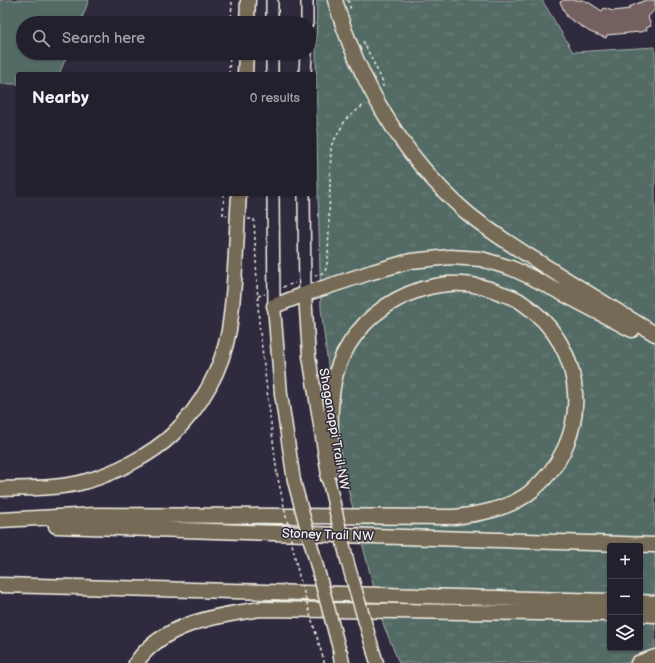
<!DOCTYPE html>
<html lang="en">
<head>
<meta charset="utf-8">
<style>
	body { margin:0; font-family:"Balsamiq Sans",sans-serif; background:#2f2d3a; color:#f1f3f6 }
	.controls { position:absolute; right:12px; bottom:12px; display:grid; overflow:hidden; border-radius:4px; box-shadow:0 1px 3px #0004 }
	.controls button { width:36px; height:36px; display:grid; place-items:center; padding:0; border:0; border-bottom:1px solid #403e4a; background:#23202e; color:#f1f3f6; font:20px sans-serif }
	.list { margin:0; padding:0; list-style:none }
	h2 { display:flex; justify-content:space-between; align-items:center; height:52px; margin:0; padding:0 16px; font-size:17px }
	h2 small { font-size:13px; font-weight:400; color:#a3a3aa }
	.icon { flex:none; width:22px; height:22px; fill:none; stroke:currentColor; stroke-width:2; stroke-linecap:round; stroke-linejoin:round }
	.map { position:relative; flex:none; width:655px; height:663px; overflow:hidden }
	.search { position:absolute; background:#23202e; box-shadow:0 1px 3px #0004; left:16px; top:16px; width:300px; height:44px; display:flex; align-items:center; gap:10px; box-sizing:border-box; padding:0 14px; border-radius:22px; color:#a3a3aa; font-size:15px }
	.panel { position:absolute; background:#23202e; box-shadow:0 1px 3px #0004; left:16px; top:72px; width:300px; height:124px; border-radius:4px }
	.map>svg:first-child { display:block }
	.grass { fill:url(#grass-tufts); stroke:#a4aea6; fill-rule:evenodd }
	.park { fill:#536a65; stroke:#a4aea6 }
	.building { fill:#746061; stroke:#f4f1e8 }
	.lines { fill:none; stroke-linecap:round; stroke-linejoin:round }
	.secondary-casing { stroke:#f4f1e8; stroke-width:14 }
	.primary-casing { stroke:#f4f1e8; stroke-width:15 }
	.motorway-casing { stroke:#f4f1e8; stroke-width:17 }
	.path { stroke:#f4f1e8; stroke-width:1.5; stroke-dasharray:3 3; stroke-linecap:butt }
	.secondary { stroke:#2f2a3d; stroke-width:11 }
	.primary { stroke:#746b55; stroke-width:12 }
	.motorway { stroke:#746b55; stroke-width:14 }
	.primary-bridge-casing { stroke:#f4f1e8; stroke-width:15; stroke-linecap:butt }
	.path-bridge { stroke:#f4f1e8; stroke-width:1.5; stroke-dasharray:3 3; stroke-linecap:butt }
	.primary-bridge { stroke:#746b55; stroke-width:12 }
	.labels { text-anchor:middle; stroke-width:3; stroke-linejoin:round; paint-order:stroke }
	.street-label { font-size:13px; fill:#f4f1e8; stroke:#2f2a3d }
</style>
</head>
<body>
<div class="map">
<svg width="655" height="663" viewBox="0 0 655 663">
	<defs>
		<pattern id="grass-tufts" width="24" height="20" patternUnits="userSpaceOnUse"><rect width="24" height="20" fill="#536a65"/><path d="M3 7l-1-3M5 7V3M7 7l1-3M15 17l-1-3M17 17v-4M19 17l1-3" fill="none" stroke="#6c807b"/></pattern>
	</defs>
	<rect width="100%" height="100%" fill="#2f2a3d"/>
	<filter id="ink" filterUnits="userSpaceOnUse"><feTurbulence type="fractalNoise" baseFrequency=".025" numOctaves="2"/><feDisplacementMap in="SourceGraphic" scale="8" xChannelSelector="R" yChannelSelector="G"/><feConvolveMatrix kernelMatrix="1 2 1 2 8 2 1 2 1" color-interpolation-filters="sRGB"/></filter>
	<g filter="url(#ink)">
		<path class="grass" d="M317,0h225l31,52 82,-5v616h-256l-15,-37 -34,-129 -13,-57 -16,-132 -3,-114 -2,-143zM610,546h30v102h-30z"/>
		<path class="park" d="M0,0h89l-9,23h-57v30h45l-9,21h-41v10h-18z"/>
		<path class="building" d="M564,0h19l5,2 14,9 2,-3 9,3 17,-2 -1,-2 17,-7h9v9l-7,8 3,9 -5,2 1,2 -7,2 -33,3 -1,3 -16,-6 -23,-15 -7,-15z"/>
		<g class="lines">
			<defs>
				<path id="secondary" d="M272,0v23
					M307,23v-23
					M272,53v21
					M305,74l1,-21
					M273,194l1,112
					M304,194l1,100"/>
				<path id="primary" d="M305,294l4,62 19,119
					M274,306l7,88 13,87
					M374,653l3,10"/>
				<path id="motorway" d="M335,0c23,80 67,156 130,211 22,19 47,34 72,50 39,25 78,49 118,73
					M247,23l1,-23
					M245,74l1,-21
					M274,306l31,-12 67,-22 39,-11 39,-4 31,2 30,9 20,9 101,53
					M0,489c29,-1 60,0 87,-8 28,-8 64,-26 85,-46 29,-28 50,-65 57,-105 7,-45 7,-91 10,-136
					M0,520l95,-5 359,2c26,-3 54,-8 75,-24 65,-51 61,-146 -8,-191 -5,-4 -12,-6 -18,-8 -26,-12 -54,-13 -81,-5 -35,11 -62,33 -79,66 -12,24 -13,52 -12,79 0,9 2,19 1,29 -1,5 -3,10 -4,15
					M56,526l599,19
					M0,585l610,16
					M640,602l15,1
					M640,614l15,1
					M340,652l2,11
					M136,663c27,-40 80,-47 125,-54l349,5
					M638,663l17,-6"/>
			</defs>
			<use href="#secondary" class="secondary-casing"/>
			<use href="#primary" class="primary-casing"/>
			<use href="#motorway" class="motorway-casing"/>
			<path class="path" d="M348,0l3,10
				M231,23l1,-23
				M363,41l20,41v5
				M229,74l1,-21
				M224,194l-1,21 4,1
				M248,219h6l5,104 18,151
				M315,276l10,-4 3,-13 3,-113 15,-27 19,-15
				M283,287l12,-4
				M258,296l7,-2
				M324,663v-2"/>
			<use href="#secondary" class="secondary"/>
			<use href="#primary" class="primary"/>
			<use href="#motorway" class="motorway"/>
			<defs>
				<path id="primary-bridge" d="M328,478l20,86 26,89
					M294,481l46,171"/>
			</defs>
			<use href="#primary-bridge" class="primary-bridge-casing"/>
			<path class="path-bridge" d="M277,474l22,102 25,85"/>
			<use href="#primary-bridge" class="primary-bridge"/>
		</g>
	</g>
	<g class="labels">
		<g class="street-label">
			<text transform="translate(335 429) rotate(80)" y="5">Shaganappi Trail NW</text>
			<text transform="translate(328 534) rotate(2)" y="5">Stoney Trail NW</text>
		</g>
	</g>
</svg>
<div class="controls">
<button>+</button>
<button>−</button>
<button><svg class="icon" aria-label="layers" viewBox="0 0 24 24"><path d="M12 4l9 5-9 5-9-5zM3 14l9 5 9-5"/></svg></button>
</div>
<div class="search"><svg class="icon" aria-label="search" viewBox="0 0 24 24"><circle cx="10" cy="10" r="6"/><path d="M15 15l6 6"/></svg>Search here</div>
<section class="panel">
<h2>Nearby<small>0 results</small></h2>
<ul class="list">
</ul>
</section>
</div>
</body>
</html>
